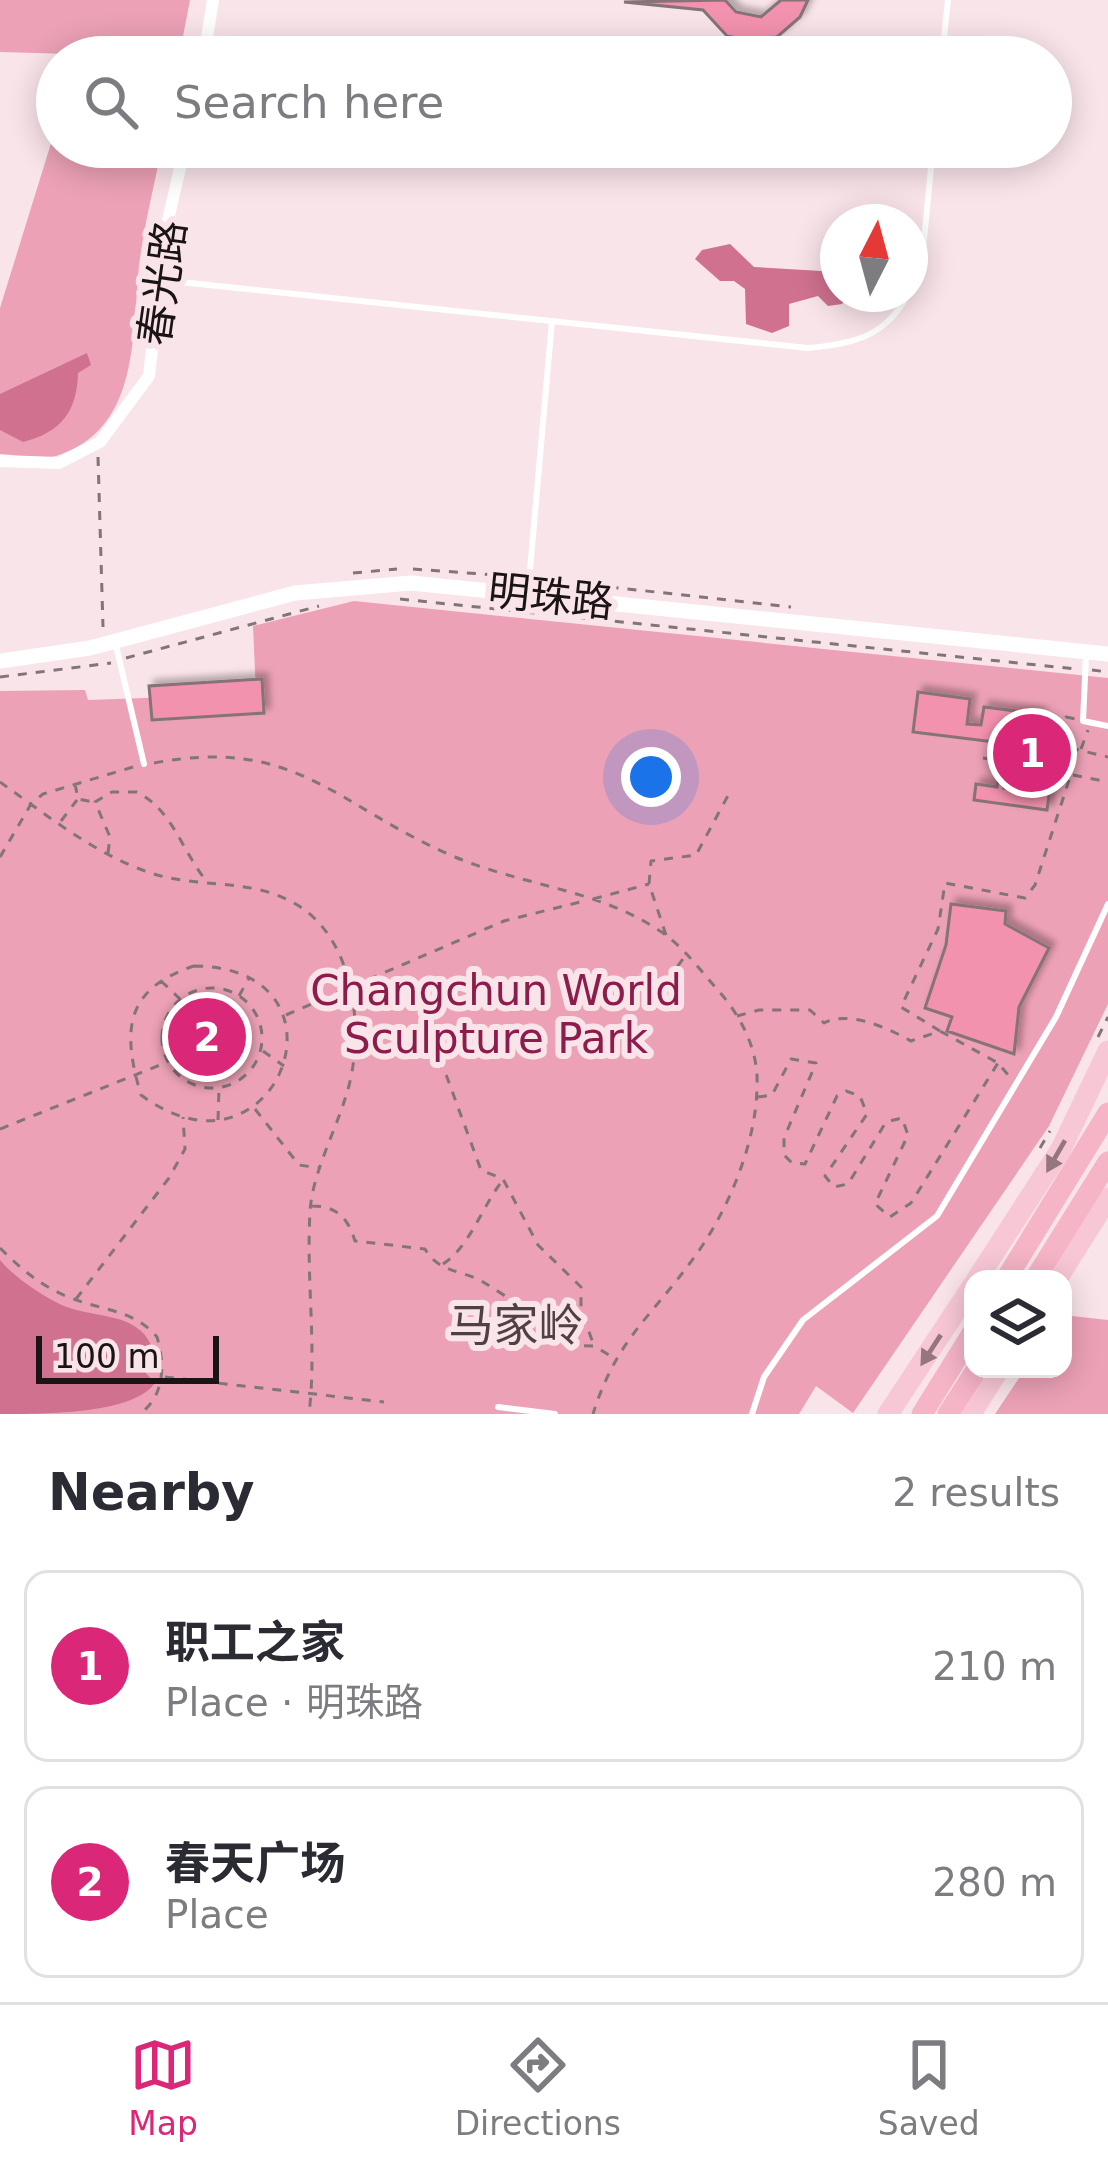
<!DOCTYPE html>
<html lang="en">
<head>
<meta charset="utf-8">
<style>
	body { margin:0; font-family:"DejaVu Sans","Noto Sans SC",sans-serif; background:#f2f2f3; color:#2b2b33 }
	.controls { position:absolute; right:36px; bottom:36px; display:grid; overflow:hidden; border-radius:24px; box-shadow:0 6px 30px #0003 }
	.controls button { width:108px; height:108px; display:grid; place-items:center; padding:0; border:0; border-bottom:3px solid #e1e1e2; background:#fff; color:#2b2b33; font:60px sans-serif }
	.compass { position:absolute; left:820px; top:204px; width:108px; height:108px; border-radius:50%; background:#fff; box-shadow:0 6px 30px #0003; rotate:6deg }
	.scale { position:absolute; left:36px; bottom:30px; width:183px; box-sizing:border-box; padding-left:12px; border:6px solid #1b1416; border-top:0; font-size:33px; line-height:42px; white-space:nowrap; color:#1b1416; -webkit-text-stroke:9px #f9e4e9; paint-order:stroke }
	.you { position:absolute; left:651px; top:777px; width:42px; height:42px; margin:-30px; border:9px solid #fff; border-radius:50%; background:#1a73e8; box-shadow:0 0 0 18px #1a73e833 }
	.badge { display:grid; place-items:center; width:78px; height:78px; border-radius:50%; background:#db2777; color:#fff; font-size:39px; font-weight:700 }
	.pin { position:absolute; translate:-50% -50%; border:6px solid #fff; box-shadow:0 3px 12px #0006 }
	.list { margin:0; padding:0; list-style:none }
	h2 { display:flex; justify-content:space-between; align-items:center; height:156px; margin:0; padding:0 48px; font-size:51px }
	h2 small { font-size:39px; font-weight:400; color:#7c7c81 }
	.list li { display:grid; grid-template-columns:78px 1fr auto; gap:36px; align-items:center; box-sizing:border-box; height:192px; margin:0 24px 24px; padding:0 24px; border:3px solid #e1e1e2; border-radius:24px }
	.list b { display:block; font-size:45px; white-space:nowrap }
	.list p { margin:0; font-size:39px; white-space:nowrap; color:#7c7c81 }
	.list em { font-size:39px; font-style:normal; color:#7c7c81 }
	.icon { flex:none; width:66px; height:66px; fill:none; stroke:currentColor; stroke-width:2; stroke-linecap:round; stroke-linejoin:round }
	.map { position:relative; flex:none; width:1108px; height:1414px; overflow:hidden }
	.search { position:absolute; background:#fff; box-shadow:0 6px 30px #0003; left:36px; right:36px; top:36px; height:132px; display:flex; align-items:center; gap:30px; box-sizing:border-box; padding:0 42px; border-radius:66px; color:#7c7c81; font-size:45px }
	.sheet { height:588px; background:#fff }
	nav { display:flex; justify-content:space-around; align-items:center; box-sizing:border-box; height:168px; border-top:3px solid #e1e1e2; background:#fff; font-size:33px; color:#7c7c81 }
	nav a { display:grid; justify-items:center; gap:6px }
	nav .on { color:#db2777 }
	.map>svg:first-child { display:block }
	.green { fill:#eca1b6 }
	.water { fill:#d0728f }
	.building { fill:#f392ae; stroke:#857377; stroke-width:3; filter:url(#shadow) }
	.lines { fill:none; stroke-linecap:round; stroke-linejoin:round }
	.path { stroke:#827478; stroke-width:3; stroke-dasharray:9 9; stroke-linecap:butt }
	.service { stroke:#fff; stroke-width:6 }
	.minor { stroke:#fff; stroke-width:12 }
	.tertiary { stroke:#fff; stroke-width:15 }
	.primary { stroke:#f8c7d5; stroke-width:21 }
	.trunk { stroke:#f6b4c7; stroke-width:21 }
	.oneway { fill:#95767f }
	.labels { text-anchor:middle; stroke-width:12; stroke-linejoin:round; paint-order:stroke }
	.street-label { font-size:42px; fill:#1b1416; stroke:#f9e4e9 }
	.park-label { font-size:42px; fill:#8c1c4b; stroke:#f9e4e9 }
	.neighbourhood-label { font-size:45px; fill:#504044; stroke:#f9e4e9 }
</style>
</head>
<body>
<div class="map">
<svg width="1108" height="1414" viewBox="0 0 1108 1414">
	<defs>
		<filter id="shadow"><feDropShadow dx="5.5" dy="-5.5" stdDeviation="3" flood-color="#0004"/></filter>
	</defs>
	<rect width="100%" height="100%" fill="#f9e4e9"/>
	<path class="green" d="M0,0h190l-11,57 -179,-5z
		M57,124v23h105c-8,39 -18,79 -23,119 -7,69 1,164 -83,190 -16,4 -40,-1 -56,-2v-146z
		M354,601l754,77v326l-59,122 -196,287 -37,-27 -17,28h-799v-723l85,-1 3,10 168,-6 -3,-68z
		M1063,1315l45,5v94h-113l30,-45h38z"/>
	<path class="water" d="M730,244l24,23 84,5v22h11l-7,10 -14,2 -10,-10 -29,8v22l-17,7 -26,-9 -1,-35 -11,-8h-14l-25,-22 7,-9z
		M87,353l4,12 -13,8c-1,38 -16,59 -55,69l-23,-12v-36z
		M0,1260c15,18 42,36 64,46 29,12 73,6 87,39l-9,24 13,14c-22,31 -108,31 -155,31z"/>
	<path class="building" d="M725,0l11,12 25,5 20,-17h27l-8,17 -23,20 -31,3 -19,-4 -24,-26 -79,-8z
		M262,679l2,34 -112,7 -3,-34z
		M918,692l52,7 -3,25 14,1 3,-18 56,7 -3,23 9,7 -10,13 -24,-9 -8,40 21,3 11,-9 14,6 -3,22 -73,-10 2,-16 21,3 6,-44 -90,-11z
		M951,904l55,7 -1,13 44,24 -30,59 -5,47 -67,-23 5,-14 -27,-9 21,-63z"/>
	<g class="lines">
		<path class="path" d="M98,457l5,170
			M413,569l110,8
			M353,573l44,-4
			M538,579l253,28
			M400,599l676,70
			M126,658l193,-52
			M1092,670l16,2
			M0,677l111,-14
			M1070,748l38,9
			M1081,749l7,-19
			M983,758l86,11
			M154,763c144,-27 181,43 301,94 66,28 145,33 205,74 22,14 39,38 57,58 24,27 42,61 40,98 -1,59 -31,129 -67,176 -42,57 -74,78 -97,151
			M1073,775l35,7
			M0,782c45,32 95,72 148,90 50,18 104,4 151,34 58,37 67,132 46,193 -11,35 -33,76 -35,113 -4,67 7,135 -1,202
			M75,784l3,15 15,3
			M61,821l16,-21
			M108,853l2,-16 -15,-35 17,-10h25c35,18 44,56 67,86
			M0,857l31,-53 12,-10 90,-27
			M593,899l56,-15
			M666,935l-17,-51 2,-23 45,-6 35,-65
			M194,966c168,1 83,230 -53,129 -19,-64 -17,-106 53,-129z
			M161,981l19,18
			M667,981l18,-25
			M162 1038a50 50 0 1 1 100 0a50 50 0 1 1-100 0Z
			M239,996l10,-18
			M286,1015l218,-94 80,-20
			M737,1016l22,-6h51l14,13c25,-13 64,5 87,18l29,-10 58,32 11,13
			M940,1031l-39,-24 37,-78 7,-46 80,15 10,-13 36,-111 -5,-57 10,2
			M355,1037l28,6 13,11 21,-6 27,21 37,101 22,9 35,66 43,42v22l13,37
			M1098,1037l10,-20
			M263,1051l21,15
			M758,1097l14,-2 19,-36 25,4 -32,75v17l8,8 13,1 32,-68 9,-5 14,5 7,18 -42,62 9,11 14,-3 38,-62 16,-4 6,17 -33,69 15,13 21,-14 87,-140
			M255,1109l44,56 21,3
			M218,1120l1,-32
			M0,1129l165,-66
			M1040,1148l10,-17
			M312,1206c25,0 36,12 43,35l70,8c14,24 35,20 58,33 26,16 60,37 76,63l35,1 20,12
			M0,1248c21,21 42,39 71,50 32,13 62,11 86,39 8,28 8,58 -17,77
			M443,1264c27,-18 38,-55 59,-83
			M76,1299l93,-121 16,-29 -2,-32
			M165,1377l219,25"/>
		<path class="service" d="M942,57l6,-57
			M161,280l647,68c45,-4 78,-11 100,-54
			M910,290l12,-29 11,-114
			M528,592l24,-271
			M116,646l28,118
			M1086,655l-3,66 25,5
			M498,1407l57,7
			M752,1414l12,-37 39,-57 134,-104 119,-199 52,-113"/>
		<path class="minor" d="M204,57l9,-57
			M0,461l59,2 41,-21 49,-66 15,-139 21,-90"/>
		<path class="tertiary" d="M0,661l90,-13 205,-55 116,-10 697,71"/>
		<path class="primary" d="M977,1279l84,-130 47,-98
			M1057,1279l51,-81
			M888,1414l85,-129
			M971,1414l28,-45"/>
		<path class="trunk" d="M1006,1279l102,-166
			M1035,1279l73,-117
			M922,1414l51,-82
			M948,1414l29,-45"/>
	</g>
	<defs><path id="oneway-solid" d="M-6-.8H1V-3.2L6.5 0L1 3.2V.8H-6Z" transform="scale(3)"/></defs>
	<g class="oneway">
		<use href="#oneway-solid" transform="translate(1056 1156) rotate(120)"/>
		<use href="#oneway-solid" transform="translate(931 1350) rotate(123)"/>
	</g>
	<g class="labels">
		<g class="street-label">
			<text transform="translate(162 283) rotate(-82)" y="15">春光路</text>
			<text transform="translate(551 596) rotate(6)" y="15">明珠路</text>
		</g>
		<g class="park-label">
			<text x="496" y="1005">Changchun World<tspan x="496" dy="48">Sculpture Park</tspan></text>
		</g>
		<g class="neighbourhood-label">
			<text x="516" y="1341">马家岭</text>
		</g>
	</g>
</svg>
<div class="controls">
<button><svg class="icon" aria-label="layers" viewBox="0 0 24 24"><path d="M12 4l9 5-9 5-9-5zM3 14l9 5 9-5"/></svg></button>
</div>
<svg class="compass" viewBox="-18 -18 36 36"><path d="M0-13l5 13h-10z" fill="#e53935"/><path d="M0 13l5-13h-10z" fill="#7c7c81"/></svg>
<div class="scale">100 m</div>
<div class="you"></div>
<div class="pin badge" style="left:1032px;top:753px">1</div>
<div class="pin badge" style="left:207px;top:1037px">2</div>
<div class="search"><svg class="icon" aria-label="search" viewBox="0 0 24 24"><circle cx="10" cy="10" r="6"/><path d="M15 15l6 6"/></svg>Search here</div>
</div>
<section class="sheet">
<h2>Nearby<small>2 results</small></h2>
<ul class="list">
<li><span class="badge">1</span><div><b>职工之家</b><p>Place · 明珠路</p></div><em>210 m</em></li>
<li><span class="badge">2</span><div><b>春天广场</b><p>Place</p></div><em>280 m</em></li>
</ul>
</section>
<nav>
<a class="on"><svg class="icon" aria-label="map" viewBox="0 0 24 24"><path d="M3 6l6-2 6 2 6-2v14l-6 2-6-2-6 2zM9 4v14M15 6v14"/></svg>Map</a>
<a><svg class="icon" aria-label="directions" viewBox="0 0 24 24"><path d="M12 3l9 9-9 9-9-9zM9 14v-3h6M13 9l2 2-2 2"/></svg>Directions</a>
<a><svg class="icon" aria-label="saved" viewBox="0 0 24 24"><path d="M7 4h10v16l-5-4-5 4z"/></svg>Saved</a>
</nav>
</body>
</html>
